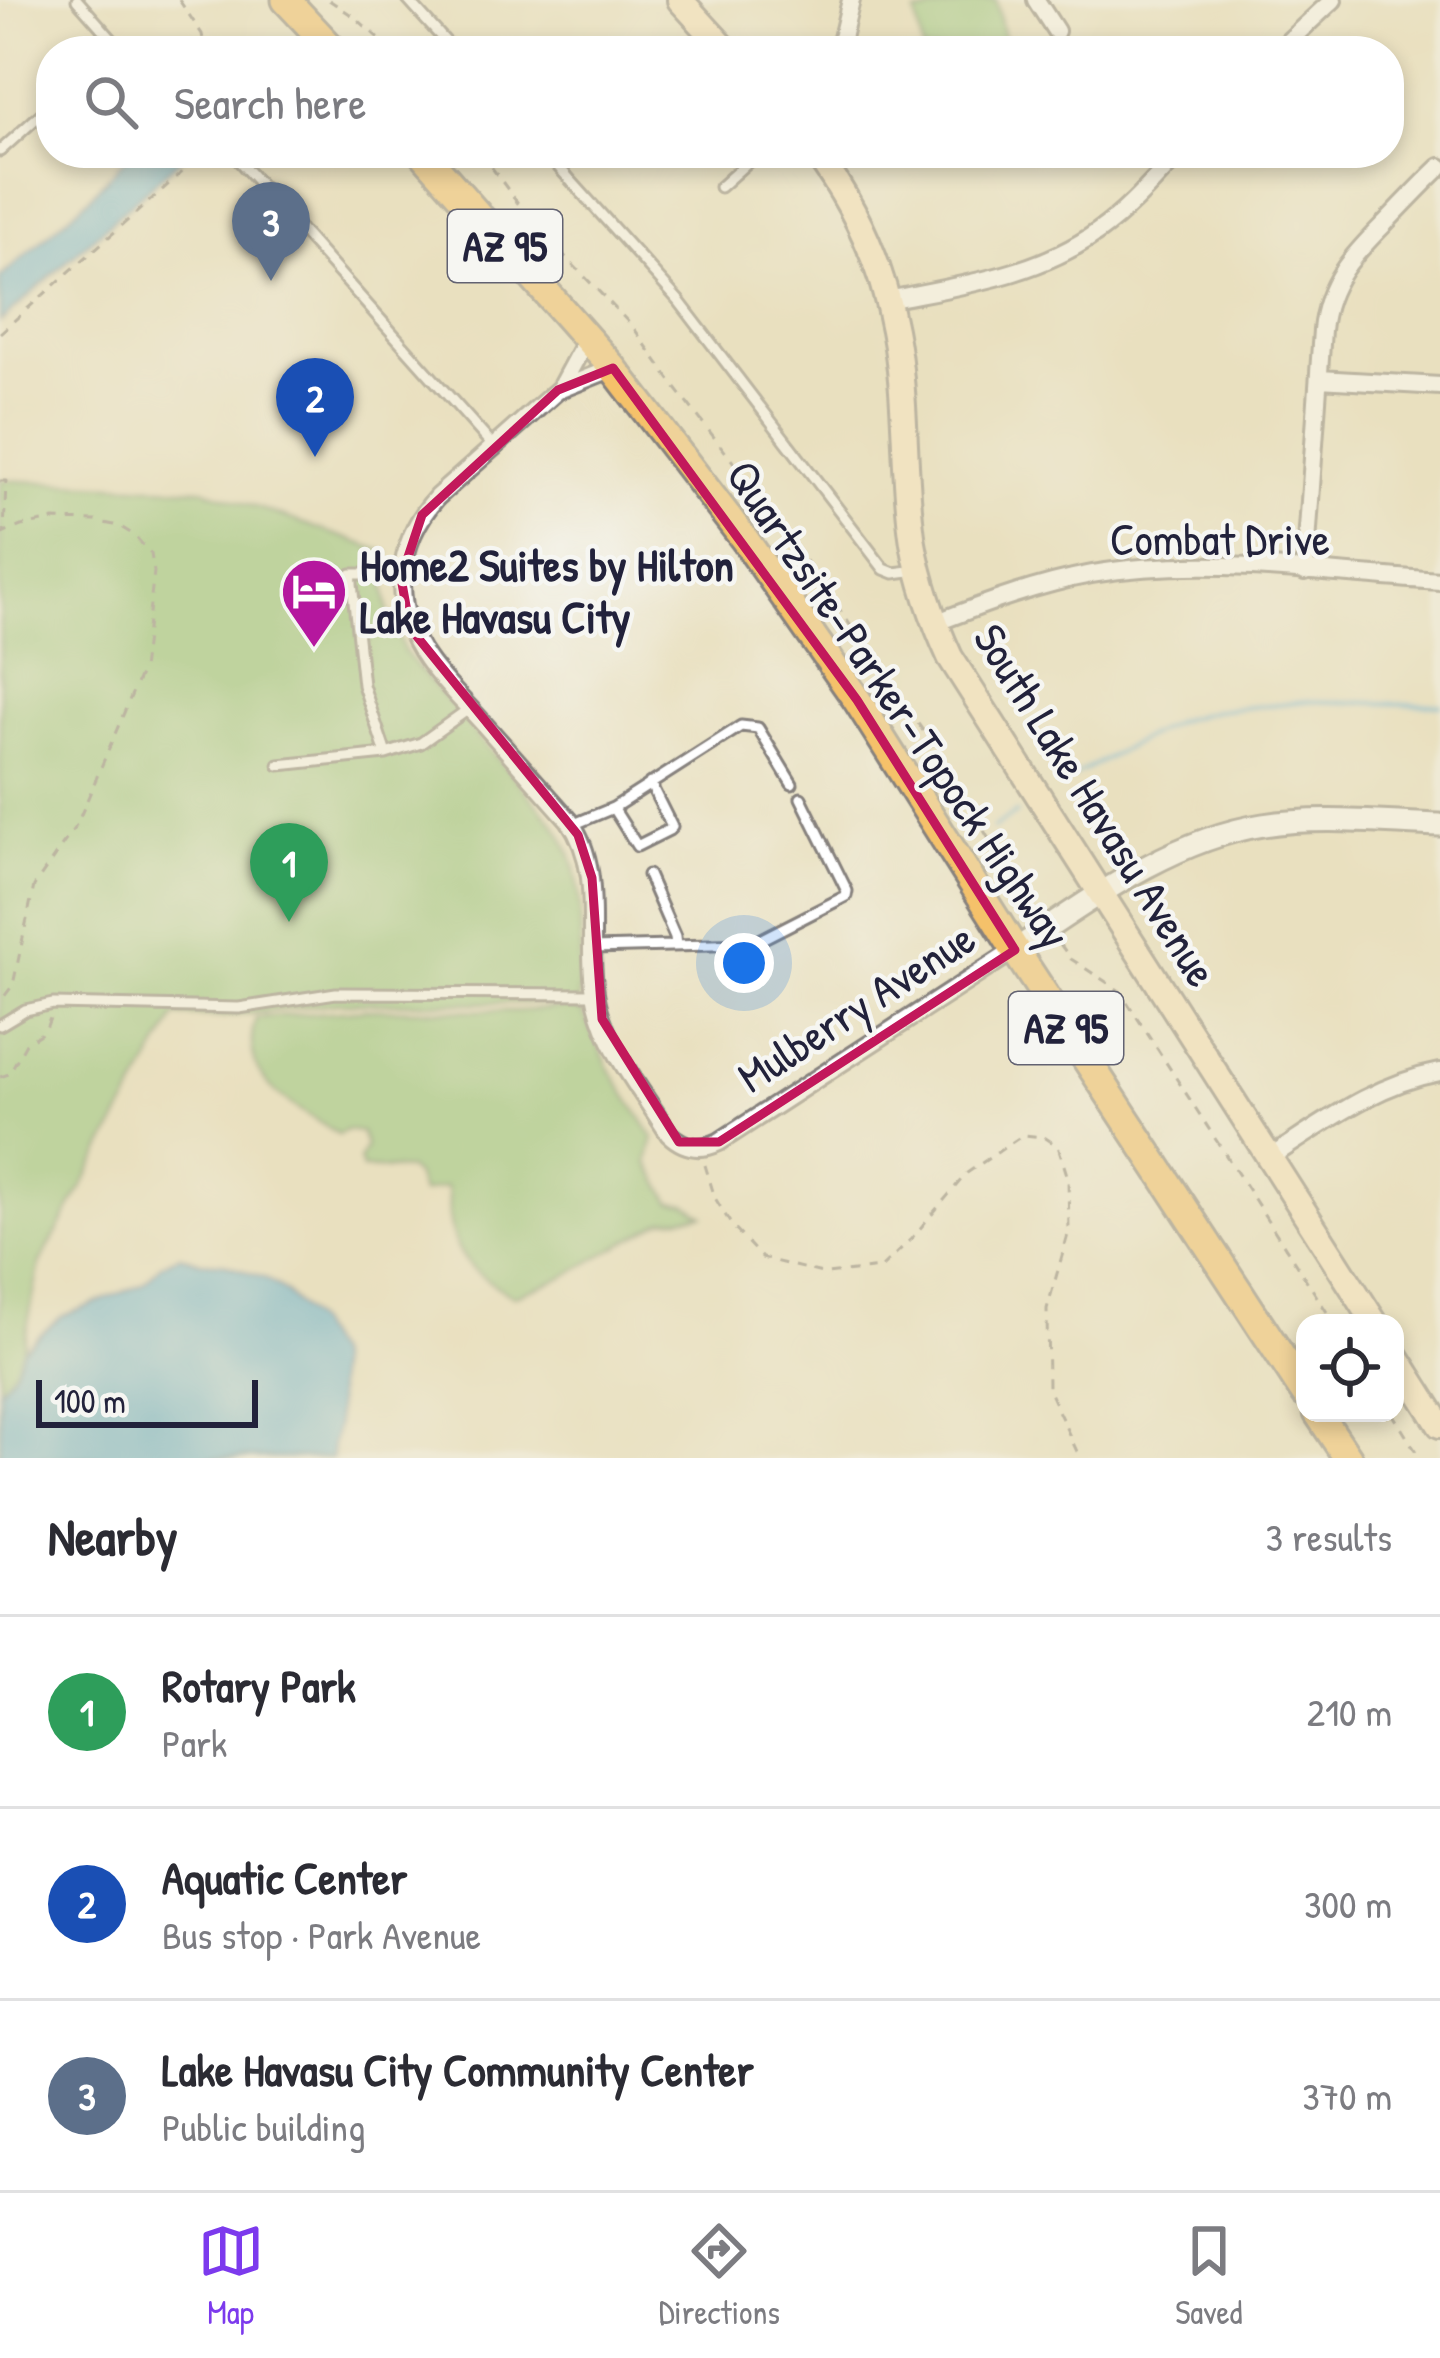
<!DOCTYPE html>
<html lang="en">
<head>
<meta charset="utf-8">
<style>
	body { margin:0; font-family:"Patrick Hand",sans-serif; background:#f7f7f7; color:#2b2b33 }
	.controls { position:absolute; right:36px; bottom:36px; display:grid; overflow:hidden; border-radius:24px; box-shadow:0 6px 18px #0003 }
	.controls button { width:108px; height:108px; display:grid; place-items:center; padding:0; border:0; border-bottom:3px solid #e1e1e2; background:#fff; color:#2b2b33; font:60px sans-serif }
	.scale { position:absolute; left:36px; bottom:30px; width:222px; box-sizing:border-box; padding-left:12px; border:6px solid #22223b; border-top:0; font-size:33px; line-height:42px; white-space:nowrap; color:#22223b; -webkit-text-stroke:9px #f6f6f2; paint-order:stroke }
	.you { position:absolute; left:744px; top:963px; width:42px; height:42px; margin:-30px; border:9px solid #fff; border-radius:50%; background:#1a73e8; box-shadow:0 0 0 18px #1a73e833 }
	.badge { display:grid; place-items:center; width:78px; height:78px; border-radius:50%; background:#7c3aed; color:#fff; font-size:39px; font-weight:700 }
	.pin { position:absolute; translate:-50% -99px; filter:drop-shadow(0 3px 6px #0008) }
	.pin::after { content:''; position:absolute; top:63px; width:42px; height:36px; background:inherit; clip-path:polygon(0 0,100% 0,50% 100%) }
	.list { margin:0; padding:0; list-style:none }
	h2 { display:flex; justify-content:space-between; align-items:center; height:156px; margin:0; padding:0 48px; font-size:51px }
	h2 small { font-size:39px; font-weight:400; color:#7c7c81 }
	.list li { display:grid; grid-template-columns:78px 1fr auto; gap:36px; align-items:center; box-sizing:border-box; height:192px; padding:0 48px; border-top:3px solid #e1e1e2 }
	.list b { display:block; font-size:45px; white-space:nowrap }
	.list p { margin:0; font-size:39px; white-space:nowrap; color:#7c7c81 }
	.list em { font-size:39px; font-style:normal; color:#7c7c81 }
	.icon { flex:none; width:66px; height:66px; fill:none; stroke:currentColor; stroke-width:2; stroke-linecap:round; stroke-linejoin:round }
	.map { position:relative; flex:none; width:1440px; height:1458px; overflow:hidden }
	.search { position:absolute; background:#fff; box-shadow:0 6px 18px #0003; left:36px; right:36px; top:36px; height:132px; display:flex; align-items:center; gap:30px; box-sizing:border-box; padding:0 42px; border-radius:48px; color:#7c7c81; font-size:45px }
	.sheet { height:732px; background:#fff }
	nav { display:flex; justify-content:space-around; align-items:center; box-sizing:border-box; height:168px; border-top:3px solid #e1e1e2; background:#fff; font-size:33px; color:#7c7c81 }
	nav a { display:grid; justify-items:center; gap:6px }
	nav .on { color:#7c3aed }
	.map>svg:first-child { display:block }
	.green { fill:#8cc376; stroke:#577258; stroke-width:3 }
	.water { fill:#59acd4; stroke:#3e6788; stroke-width:3 }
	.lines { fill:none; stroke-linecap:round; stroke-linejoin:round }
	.stream { stroke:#59acd4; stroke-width:4.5 }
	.service-casing { stroke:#86817d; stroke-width:15 }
	.minor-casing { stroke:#86817d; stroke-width:22 }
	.tertiary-casing { stroke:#86817d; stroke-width:27 }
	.secondary-casing { stroke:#86817d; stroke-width:30 }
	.trunk-casing { stroke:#86817d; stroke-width:33 }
	.path { stroke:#86817d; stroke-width:3; stroke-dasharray:9 9; stroke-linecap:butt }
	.service { stroke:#fff; stroke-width:9 }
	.minor { stroke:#fff; stroke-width:16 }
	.tertiary { stroke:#fff; stroke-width:21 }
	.secondary { stroke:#fbe6c4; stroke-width:24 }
	.trunk { stroke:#f5c16b; stroke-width:27 }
	.marked { fill:none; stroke:#c2185b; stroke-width:9; stroke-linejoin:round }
	.labels { text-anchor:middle; stroke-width:9; stroke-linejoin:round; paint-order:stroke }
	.shield { fill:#f6f6f2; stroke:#626272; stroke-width:3 }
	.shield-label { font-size:42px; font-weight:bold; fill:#22223b }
	.street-label { font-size:45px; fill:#22223b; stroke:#f6f6f2 }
	.poi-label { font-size:45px; font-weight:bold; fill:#22223b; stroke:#f6f6f2; text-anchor:start }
</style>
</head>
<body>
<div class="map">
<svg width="1440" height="1458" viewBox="0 0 1440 1458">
	<rect width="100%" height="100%" fill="#f6f6f2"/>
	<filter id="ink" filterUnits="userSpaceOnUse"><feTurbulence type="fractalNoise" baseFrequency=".00833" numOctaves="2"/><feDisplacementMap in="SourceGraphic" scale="24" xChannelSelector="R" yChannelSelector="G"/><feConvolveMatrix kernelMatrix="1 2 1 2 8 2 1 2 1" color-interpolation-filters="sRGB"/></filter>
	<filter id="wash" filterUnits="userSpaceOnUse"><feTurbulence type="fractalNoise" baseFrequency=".004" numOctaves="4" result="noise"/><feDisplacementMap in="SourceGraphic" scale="48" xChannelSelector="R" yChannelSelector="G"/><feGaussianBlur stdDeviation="2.7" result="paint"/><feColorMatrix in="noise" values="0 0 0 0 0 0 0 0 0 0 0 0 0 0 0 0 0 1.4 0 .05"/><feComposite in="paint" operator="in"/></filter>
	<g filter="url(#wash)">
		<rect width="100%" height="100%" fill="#e9e0bf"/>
		<path class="green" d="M986,0h10l11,51h-84l-7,-37z
			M0,480l203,9 186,64 -4,34 3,23 17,43 148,169c38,49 26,122 26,181h-242l-114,14 -47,-1 -136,247 -17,86 -8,21 -15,19z
			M566,1008l16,3 27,57 45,70 -6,24 23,40 16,2 16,11 -39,5 -100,57 -51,19c-35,-20 -60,-36 -64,-80 -1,-11 0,-19 -3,-29l-25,6 -6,-18 -7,-6h-46l-3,-9 7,-13 -5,-15 -15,-2 -8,5c-43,-31 -103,-52 -82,-117l110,-9 149,2z"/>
		<path class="water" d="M130,153h57l-187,169v-44l91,-82z
			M180,1255l21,7 21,1 43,15 18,12 31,32 21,36 2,65 -5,22v13h-332v-69l15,-19 8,-21 38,-32 82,-33 18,-19z"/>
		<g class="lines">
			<path class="stream" d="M1061,783l115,-62 39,-10 91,-10 134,4
				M994,828l22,-15"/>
		</g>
	</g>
	<g filter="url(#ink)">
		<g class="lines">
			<defs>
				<path id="service" d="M77,0l38,43 -8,8
					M408,0l46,51
					M0,151l51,-46
					M232,153l262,294
					M546,153l133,148 205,268 10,4 23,-3
					M720,187l38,-34
					M386,754l35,-11 49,-35
					M279,765l107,-11 -23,-69 -12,-111h50
					M613,808l24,38 32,-16 3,-3 -22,-44
					M572,825l41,-17 128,-82 17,2 34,56
					M648,875l27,62 1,9
					M592,948l160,-4 94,-48 1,-5 -46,-93
					M0,1025l25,-15 28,-6 186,4 97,-15 260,1"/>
				<path id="minor" d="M1036,0l20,31
					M839,51l12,-51
					M1278,51l55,-51
					M888,300c73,-15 149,-24 211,-69 31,-22 55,-51 81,-78
					M613,368l-55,22 -121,107c-42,47 -47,110 -10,162 16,23 37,43 55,63 29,33 58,65 87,98 38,55 14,121 28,183 11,48 46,89 72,131 15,14 31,17 50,8l296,-192
					M1319,379l121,7
					M559,390l28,-52
					M1305,572l17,-242c5,-48 31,-75 63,-107 18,-19 36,-38 55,-56
					M935,623c51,-20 103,-39 157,-49 114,-19 234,0 348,7
					M1269,1158c55,-35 106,-74 171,-86"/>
				<path id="tertiary" d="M1015,950c75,-50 157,-111 248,-125 57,-9 119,-2 177,0"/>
				<path id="secondary" d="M680,0l47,51
					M816,153c39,53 66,112 78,177 14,70 8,142 19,213 7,40 20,77 37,114l425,666
					M1395,1354l45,71"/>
				<path id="trunk" d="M286,0l48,51
					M423,153l190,215 132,172 112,160 158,250 290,443
					M1318,1413l30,45"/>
			</defs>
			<use href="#service" class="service-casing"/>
			<use href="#minor" class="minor-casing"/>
			<use href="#tertiary" class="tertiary-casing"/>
			<use href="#secondary" class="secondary-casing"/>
			<use href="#trunk" class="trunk-casing"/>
			<path class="path" d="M179,0l23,34 3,17
				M329,0l27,18 37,33
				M481,153l50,68 102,106 42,60 101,130 165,240 83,142 12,13
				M0,333l204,-180
				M0,481h6l-2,52
				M0,535l21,-9 33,-6 41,1 24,5 15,9 17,19 3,18 -12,98 -65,154 -43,62 -21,99 -13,17
				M1060,944l11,15 49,32 214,332
				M0,1077l9,-3 17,-31 19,-12 5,-13
				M705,1165l10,33 17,28 30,32 64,16 55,-6 30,-29 56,-66 56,-38 21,2 14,9 10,32 1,53 -22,78 1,80 32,69
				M1392,1413l28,45"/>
			<use href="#service" class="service"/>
			<use href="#minor" class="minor"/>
			<use href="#tertiary" class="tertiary"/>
			<use href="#secondary" class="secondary"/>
			<use href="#trunk" class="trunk"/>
		</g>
	</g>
	<path d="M0 0H1440V1458H0ZM613,368l244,332 158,250 -296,192h-40l-77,-123 -10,-141 -14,-43 -168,-207 -9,-50 21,-63 136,-125z" fill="#e9e0bf" fill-opacity=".55" fill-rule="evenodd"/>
	<path class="marked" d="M613,368l244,332 158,250 -296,192h-40l-77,-123 -10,-141 -14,-43 -168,-207 -9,-50 21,-63 136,-125z"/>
	<defs>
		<symbol id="hotel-pin" viewBox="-11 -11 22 30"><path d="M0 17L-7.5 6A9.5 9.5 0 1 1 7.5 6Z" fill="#b5179e" stroke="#f6f6f2"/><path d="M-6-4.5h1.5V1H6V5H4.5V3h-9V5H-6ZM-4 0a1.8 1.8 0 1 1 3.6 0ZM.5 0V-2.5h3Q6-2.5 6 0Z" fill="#fff"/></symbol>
	</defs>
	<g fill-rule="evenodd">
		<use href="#hotel-pin" x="276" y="553" width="76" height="104"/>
	</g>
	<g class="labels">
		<g class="shield">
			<rect x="448" y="210" width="114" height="72" rx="9"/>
			<rect x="1009" y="992" width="114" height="72" rx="9"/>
		</g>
		<g class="shield-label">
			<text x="505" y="261">AZ 95</text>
			<text x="1066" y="1043">AZ 95</text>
		</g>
		<g class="street-label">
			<text x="1220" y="555">Combat Drive</text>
			<text transform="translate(899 704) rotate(56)" y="16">Quartzsite–Parker–Topock Highway</text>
			<text transform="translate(1096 805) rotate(58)" y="16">South Lake Havasu Avenue</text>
			<text transform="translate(856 1007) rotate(-33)" y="16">Mulberry Avenue</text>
		</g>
		<g class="poi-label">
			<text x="360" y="581">Home2 Suites by Hilton<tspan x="360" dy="52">Lake Havasu City</tspan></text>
		</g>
	</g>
</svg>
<div class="controls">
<button><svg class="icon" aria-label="locate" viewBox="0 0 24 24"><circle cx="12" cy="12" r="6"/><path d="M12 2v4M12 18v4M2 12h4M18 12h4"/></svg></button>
</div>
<div class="scale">100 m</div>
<div class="you"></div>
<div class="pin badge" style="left:289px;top:922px;background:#2e9e5b">1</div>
<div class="pin badge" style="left:315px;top:457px;background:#1a4fb4">2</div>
<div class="pin badge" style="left:271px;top:281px;background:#5c6f8a">3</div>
<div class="search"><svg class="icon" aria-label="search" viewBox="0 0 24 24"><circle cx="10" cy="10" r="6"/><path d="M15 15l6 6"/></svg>Search here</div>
</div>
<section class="sheet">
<h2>Nearby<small>3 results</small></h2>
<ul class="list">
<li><span class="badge" style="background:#2e9e5b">1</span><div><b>Rotary Park</b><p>Park</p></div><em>210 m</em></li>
<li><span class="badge" style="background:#1a4fb4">2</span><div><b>Aquatic Center</b><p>Bus stop · Park Avenue</p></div><em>300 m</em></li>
<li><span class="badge" style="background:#5c6f8a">3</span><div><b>Lake Havasu City Community Center</b><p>Public building</p></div><em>370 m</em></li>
</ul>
</section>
<nav>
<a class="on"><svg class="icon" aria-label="map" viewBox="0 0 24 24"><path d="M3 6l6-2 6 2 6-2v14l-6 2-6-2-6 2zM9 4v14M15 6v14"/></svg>Map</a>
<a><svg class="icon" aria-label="directions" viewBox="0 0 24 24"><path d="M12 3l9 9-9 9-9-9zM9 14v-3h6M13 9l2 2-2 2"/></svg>Directions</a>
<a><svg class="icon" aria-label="saved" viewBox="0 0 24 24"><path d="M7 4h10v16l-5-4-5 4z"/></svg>Saved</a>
</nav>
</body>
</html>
